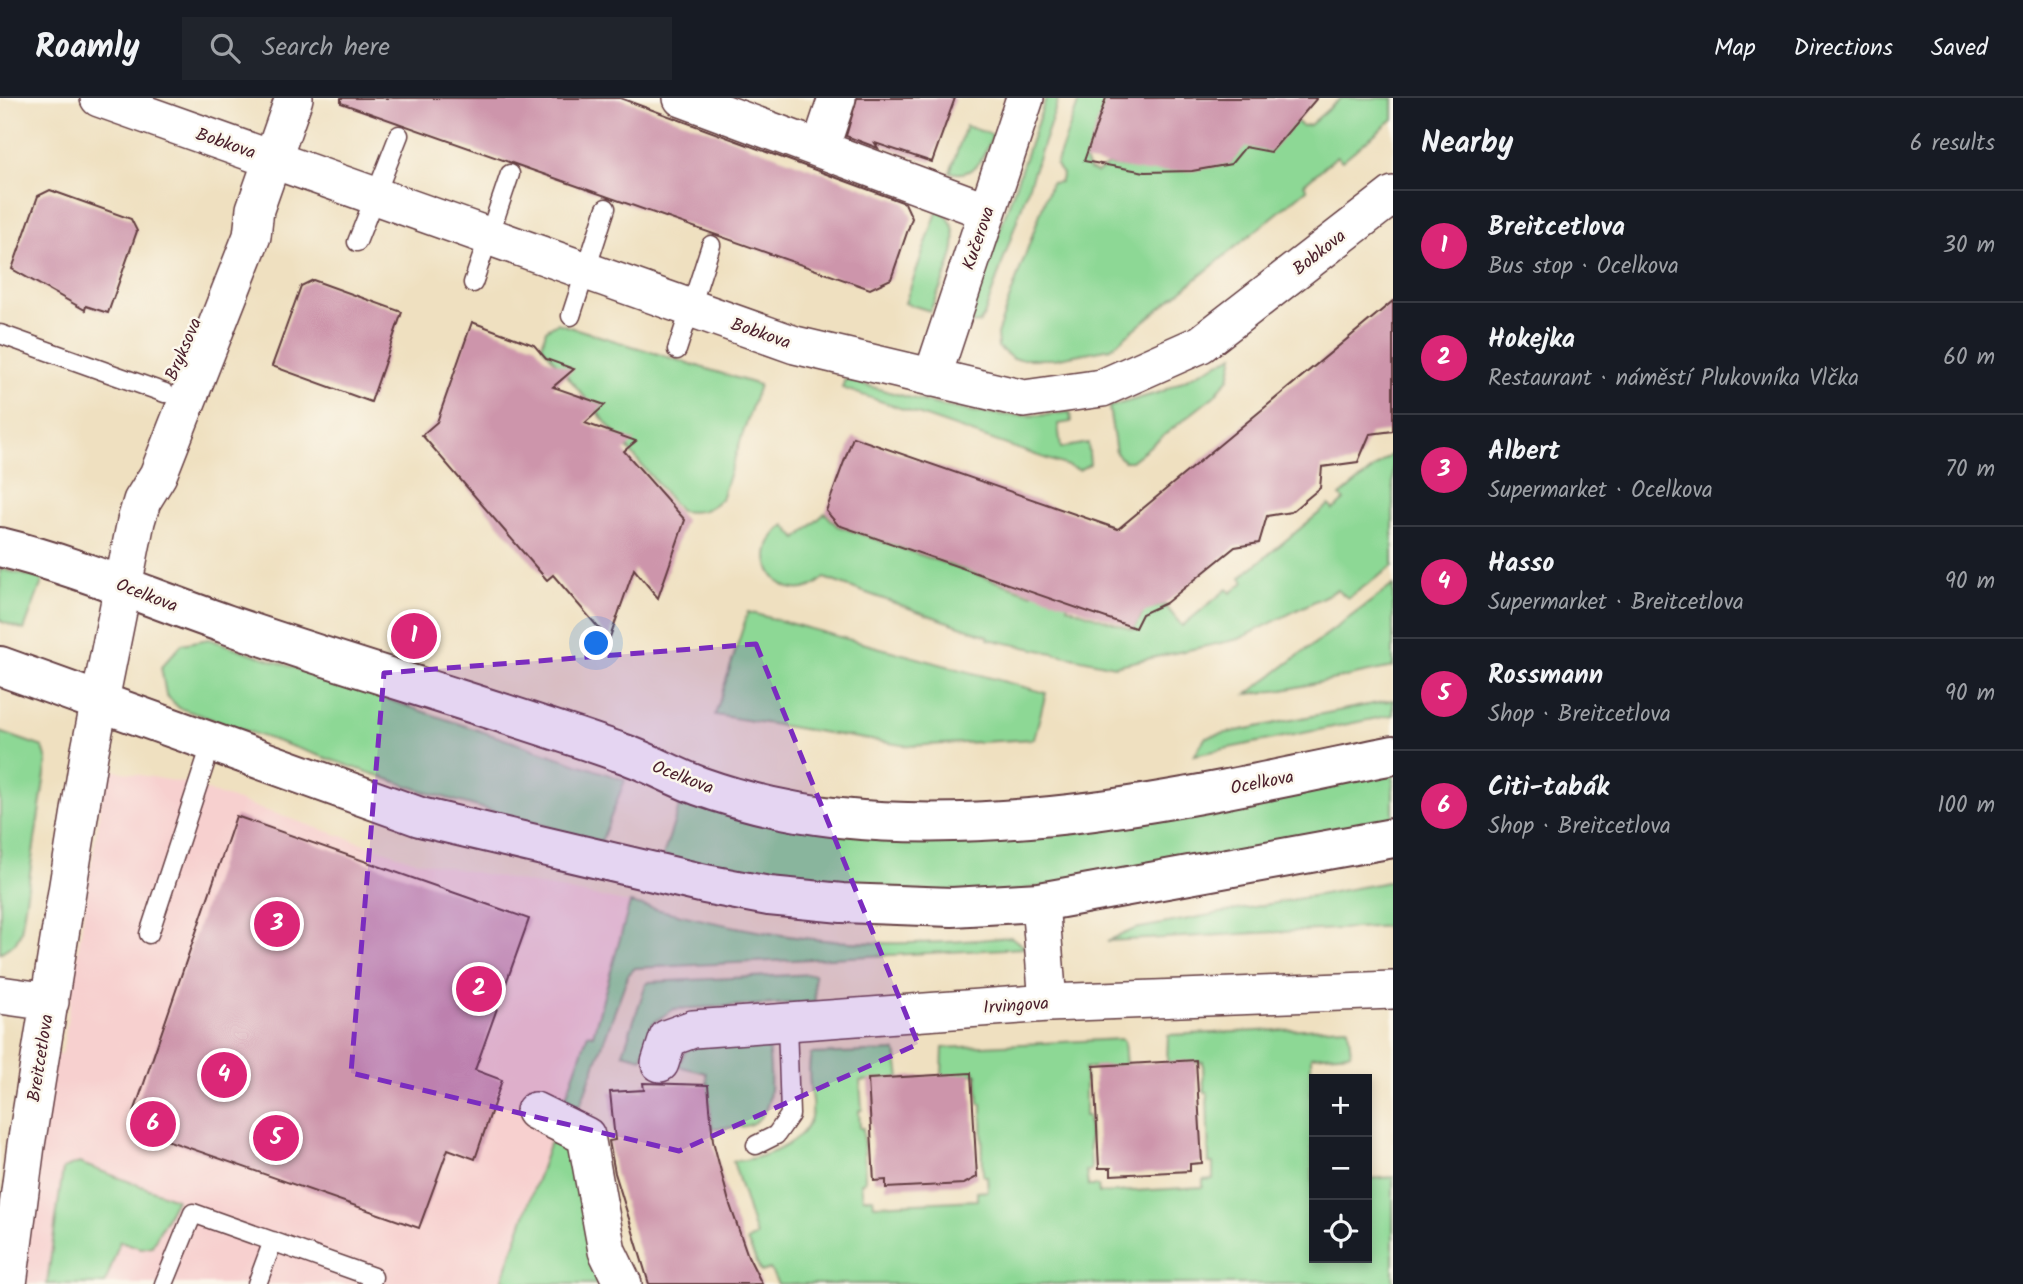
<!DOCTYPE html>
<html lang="en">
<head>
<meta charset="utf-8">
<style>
	body { margin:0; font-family:Kalam,sans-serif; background:#20242c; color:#f1f3f6 }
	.controls { position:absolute; right:21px; bottom:21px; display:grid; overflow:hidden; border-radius:0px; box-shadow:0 4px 10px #0003 }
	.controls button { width:63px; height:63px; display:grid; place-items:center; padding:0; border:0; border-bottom:2px solid #363941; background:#171b24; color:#f1f3f6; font:35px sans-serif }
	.you { position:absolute; left:597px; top:546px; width:24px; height:24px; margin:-18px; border:5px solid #fff; border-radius:50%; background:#1a73e8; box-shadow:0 0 0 10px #1a73e833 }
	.badge { display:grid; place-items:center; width:46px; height:46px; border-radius:50%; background:#db2777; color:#fff; font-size:23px; font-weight:700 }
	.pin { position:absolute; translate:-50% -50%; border:4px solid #fff; box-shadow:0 2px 7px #0006 }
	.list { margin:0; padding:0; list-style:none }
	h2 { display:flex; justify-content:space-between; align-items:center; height:91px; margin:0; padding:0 28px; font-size:30px }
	h2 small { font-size:23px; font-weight:400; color:#9ea1a6 }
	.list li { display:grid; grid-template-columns:46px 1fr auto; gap:21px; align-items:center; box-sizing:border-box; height:112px; padding:0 28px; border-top:2px solid #363941 }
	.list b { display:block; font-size:26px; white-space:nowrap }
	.list p { margin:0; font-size:23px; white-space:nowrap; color:#9ea1a6 }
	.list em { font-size:23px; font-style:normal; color:#9ea1a6 }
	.icon { flex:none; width:38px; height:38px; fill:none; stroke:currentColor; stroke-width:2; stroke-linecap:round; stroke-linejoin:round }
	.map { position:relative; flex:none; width:1393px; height:1186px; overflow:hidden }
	header { display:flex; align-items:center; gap:42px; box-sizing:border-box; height:98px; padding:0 35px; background:#171b24; border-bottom:2px solid #363941 }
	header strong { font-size:33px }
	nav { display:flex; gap:38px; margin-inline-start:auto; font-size:24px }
	.search { width:490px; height:63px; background:#20242c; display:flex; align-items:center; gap:18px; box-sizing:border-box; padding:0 24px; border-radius:0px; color:#9ea1a6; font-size:26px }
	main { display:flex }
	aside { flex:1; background:#171b24 }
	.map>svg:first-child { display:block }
	.built { fill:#f7d0cf }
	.green { fill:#8dd895; stroke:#6c7c60; stroke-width:2 }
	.building { fill:#cd95ab }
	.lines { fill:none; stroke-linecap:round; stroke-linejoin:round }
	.lane-casing { stroke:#633c41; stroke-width:21 }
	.street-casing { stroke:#633c41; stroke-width:40 }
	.secondary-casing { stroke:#633c41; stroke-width:42 }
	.lane { stroke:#fff; stroke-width:18 }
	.street { stroke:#fff; stroke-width:37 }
	.secondary { stroke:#fff; stroke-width:38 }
	.marked { fill:#7b2cbf; fill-opacity:0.2; stroke:#7b2cbf; stroke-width:5; stroke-dasharray:14 9; stroke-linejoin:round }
	.labels { text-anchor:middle; stroke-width:5; stroke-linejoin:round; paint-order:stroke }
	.street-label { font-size:18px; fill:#4a1f2b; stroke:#fbf7ec }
</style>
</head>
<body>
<header>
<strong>Roamly</strong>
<div class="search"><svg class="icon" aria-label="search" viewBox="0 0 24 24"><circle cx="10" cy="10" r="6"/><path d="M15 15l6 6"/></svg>Search here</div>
<nav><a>Map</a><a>Directions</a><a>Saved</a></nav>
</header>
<main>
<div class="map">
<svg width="1393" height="1186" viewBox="0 0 1393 1186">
	<rect width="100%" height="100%" fill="#fbf7ec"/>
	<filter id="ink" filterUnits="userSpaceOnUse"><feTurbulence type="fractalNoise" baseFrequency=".0143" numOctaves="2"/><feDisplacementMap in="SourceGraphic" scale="14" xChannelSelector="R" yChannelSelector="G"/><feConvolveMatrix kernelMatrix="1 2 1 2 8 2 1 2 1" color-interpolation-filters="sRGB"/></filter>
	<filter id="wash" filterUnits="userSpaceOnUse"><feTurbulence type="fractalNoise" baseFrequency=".00686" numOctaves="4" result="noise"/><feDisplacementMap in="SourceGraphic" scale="28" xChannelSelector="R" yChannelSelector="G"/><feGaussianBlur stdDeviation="1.57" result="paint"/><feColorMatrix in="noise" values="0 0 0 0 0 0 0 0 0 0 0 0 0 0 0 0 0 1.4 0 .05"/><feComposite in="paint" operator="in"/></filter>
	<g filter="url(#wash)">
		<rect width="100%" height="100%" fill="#efe0c0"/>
		<path class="built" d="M106,671l79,14 227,77 218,43 -38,133 -4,-1 -87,249h-501l22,-233 40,3z"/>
		<path class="green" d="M1046,0h13l-75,218 -5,7 -12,1z
			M1080,0h27l-22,63 4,9 8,3 11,-8c43,7 81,8 124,-3l2,-11 62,-30 6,5 8,-1 31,-27h52v21l-51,42 -5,-5 -33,28 3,5 -196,159 -57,11h-41l-15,-12 -1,-13 54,-151 9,-1 3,-8 -7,-9z
			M966,28l27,9c-9,20 -16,44 -43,37z
			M938,111c36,22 4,72 -8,102l-25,-8z
			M557,225l202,62 -38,114c-14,13 -23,14 -41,12l-138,-165 4,-16z
			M1234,257l-5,23 -15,18 -83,65h-7l-8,-8 -7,-46 52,-15z
			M845,281c74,22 147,46 225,33l1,10 -13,2 3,24 27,-5 2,21 -11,6 -237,-82z
			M1393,355v113l-45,32 -11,-8 -98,49 -125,27 -126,-27v-3l-164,-58c-39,36 -82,-22 -39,-53l12,14 28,-26 12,13 195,68 4,-8 34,12 -3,9 67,23 10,-20 21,-5 17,21 45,-37 4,4 13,-11 -3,-5 88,-72 4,5 11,-10 -4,-4z
			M0,471l43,10 -19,51 -24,-9z
			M1393,487v82l-110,23 -36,4z
			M748,514l298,81 -12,46 -126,7 -193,-31z
			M209,541l416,141 -24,62 -172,-49 -250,-85 -13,-13 -5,-28 21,-23z
			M1393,602v15l-199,40 12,-18z
			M0,634l43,15 4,14 -26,171 -6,11 -15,10z
			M1393,666v64l-408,68 -250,-18 -72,-22 19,-58 147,34z
			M1393,783v45l-286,15 28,-12z
			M630,805c57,13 114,28 173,35 68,8 140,6 208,-1l15,11 -391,20 -7,7 -48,131 -15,-6 23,-66 5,1z
			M814,876l1,28 -141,7 -21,14 -11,35 -19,-5 23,-69 4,-2z
			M1348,929l3,26 -40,3 3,202h53v-79l26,-2v107h-615l-8,-15 -9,3 -14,-31 9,-5 -23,-75c31,-2 84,-19 79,-60 -2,-12 -5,-31 -1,-47l85,-3 4,27 -40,3 2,29h-3l1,18h3l2,54 -4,1 2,15h10l1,7 103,-5v-8l11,-1 -1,-15h-4l-1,-72h-3l-2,-30 -35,2 1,-28 178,-9 3,2 2,25 -41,2v48h3l3,54 -5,1 2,15h10l1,7 104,-6v-7l10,-1v-16h-4l-2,-71h-3l-1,-30 -36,2 1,-29z
			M768,944c1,25 11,72 -19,83 -12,4 -27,2 -37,3l-6,-55 -28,-7 7,-14 7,-5z
			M558,1021l14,5 40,160h-102l-3,-4 -6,4z
			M79,1065l97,36 -24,47 -11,2 -21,-7 -15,43h-58l16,-115z"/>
		<g id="blocks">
			<path class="building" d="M341,0h279l285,105 7,15 -21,61 -21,10 -529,-186z
				M857,0h98l-23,64 -57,-19 3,5 -32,-12z
				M1106,0h211l-46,54 -26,-5 -14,17 -39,7 -47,1 -61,-11z
				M50,92l81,29 6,12 -29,82 -22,-7 -1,4 -73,-41 26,-73z
				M313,182l89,32 -31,90 -99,-36 29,-80z
				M1393,203v130l-23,3 -12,28 -36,5 -2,21 -29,24 -24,4 -8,27 -24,4 -69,56 -24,11 -7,14 -297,-103 -12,-14 27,-74 265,92z
				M472,224l62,23 12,14 28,10 -21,18 52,18 -20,18 51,18 -12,10 61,69 -27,78 -24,-29 -25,71 -56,-65 -6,5 -125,-145 15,-13z
				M236,718l293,103 -54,151 27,10 -27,79 -27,-10 -29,79 -290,-101z
				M1196,962l6,103 -12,1v7l-79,4v-7h-12l-5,-102z
				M971,975l6,104 -13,7 -78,4v-8l-12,1 -6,-102z
				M643,985l65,2 5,56 16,61 19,54 14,28h-113l-34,-111 -6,-32 6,-1 -5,-48 34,-2z"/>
		</g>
	</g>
	<g filter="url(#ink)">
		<use href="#blocks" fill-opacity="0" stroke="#633c41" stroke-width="2"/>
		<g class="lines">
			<defs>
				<path id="lane" d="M357,144l42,-107
					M473,185l37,-109
					M571,218l35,-108
					M0,236l165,59
					M677,252l34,-105
					M149,836l63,-192
					M756,1047l20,-10 14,-20 -3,-92
					M164,1186l29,-71 180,64 -3,7
					M257,1186l16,-43"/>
				<path id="street" d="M99,0l696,247 229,54 78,-11 99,-44 192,-149
					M682,0l305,113
					M820,51l17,-51
					M932,280l93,-280
					M1040,804l8,101
					M0,897l50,7
					M660,965l8,-25 25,-9 355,-26 345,-13
					M535,1013l51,25 21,115 16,33
					M8,1186l18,-139 63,-390 47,-234 6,-20 16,-26 94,-239 3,-27 39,-111"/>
				<path id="secondary" d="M0,449c78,19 150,51 226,77 130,45 263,82 393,128 28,9 53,24 80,34 45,16 94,27 141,32 186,19 373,-26 553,-63
					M0,568l420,151 285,67 64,12 73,7 110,4 88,-5 353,-64"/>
			</defs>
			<use href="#lane" class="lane-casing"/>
			<use href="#street" class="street-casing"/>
			<use href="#secondary" class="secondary-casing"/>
			<use href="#lane" class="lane"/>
			<use href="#street" class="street"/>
			<use href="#secondary" class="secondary"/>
		</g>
	</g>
	<path class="marked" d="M756,546l162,400 -239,107 -328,-78 33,-400z"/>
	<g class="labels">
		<g class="street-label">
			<text transform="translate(226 45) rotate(19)" y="6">Bobkova</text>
			<text transform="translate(978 140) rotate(-71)" y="6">Kučerova</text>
			<text transform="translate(1319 154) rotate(-38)" y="6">Bobkova</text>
			<text transform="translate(761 235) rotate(19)" y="6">Bobkova</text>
			<text transform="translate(183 251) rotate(-67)" y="6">Bryksova</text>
			<text transform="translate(147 497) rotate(21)" y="6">Ocelkova</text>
			<text transform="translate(683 679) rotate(21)" y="6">Ocelkova</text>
			<text transform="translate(1262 684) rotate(-11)" y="6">Ocelkova</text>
			<text transform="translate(1016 907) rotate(-4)" y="6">Irvingova</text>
			<text transform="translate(40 960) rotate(-81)" y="6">Breitcetlova</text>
		</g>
	</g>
</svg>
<div class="controls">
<button>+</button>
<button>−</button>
<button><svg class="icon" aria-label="locate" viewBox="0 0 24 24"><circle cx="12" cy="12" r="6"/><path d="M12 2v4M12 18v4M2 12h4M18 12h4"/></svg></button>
</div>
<div class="you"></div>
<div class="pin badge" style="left:414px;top:538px">1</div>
<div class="pin badge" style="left:479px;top:891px">2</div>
<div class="pin badge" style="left:277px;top:826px">3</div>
<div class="pin badge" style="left:224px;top:977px">4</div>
<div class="pin badge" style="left:276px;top:1040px">5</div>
<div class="pin badge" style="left:153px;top:1026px">6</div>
</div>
<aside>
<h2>Nearby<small>6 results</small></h2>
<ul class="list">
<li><span class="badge">1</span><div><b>Breitcetlova</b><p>Bus stop · Ocelkova</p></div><em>30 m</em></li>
<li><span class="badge">2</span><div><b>Hokejka</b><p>Restaurant · náměstí Plukovníka Vlčka</p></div><em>60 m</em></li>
<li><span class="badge">3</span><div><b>Albert</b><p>Supermarket · Ocelkova</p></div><em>70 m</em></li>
<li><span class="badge">4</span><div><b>Hasso</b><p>Supermarket · Breitcetlova</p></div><em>90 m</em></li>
<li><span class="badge">5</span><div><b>Rossmann</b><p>Shop · Breitcetlova</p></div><em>90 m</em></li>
<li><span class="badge">6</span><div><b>Citi-tabák</b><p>Shop · Breitcetlova</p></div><em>100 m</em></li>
</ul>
</aside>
</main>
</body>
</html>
